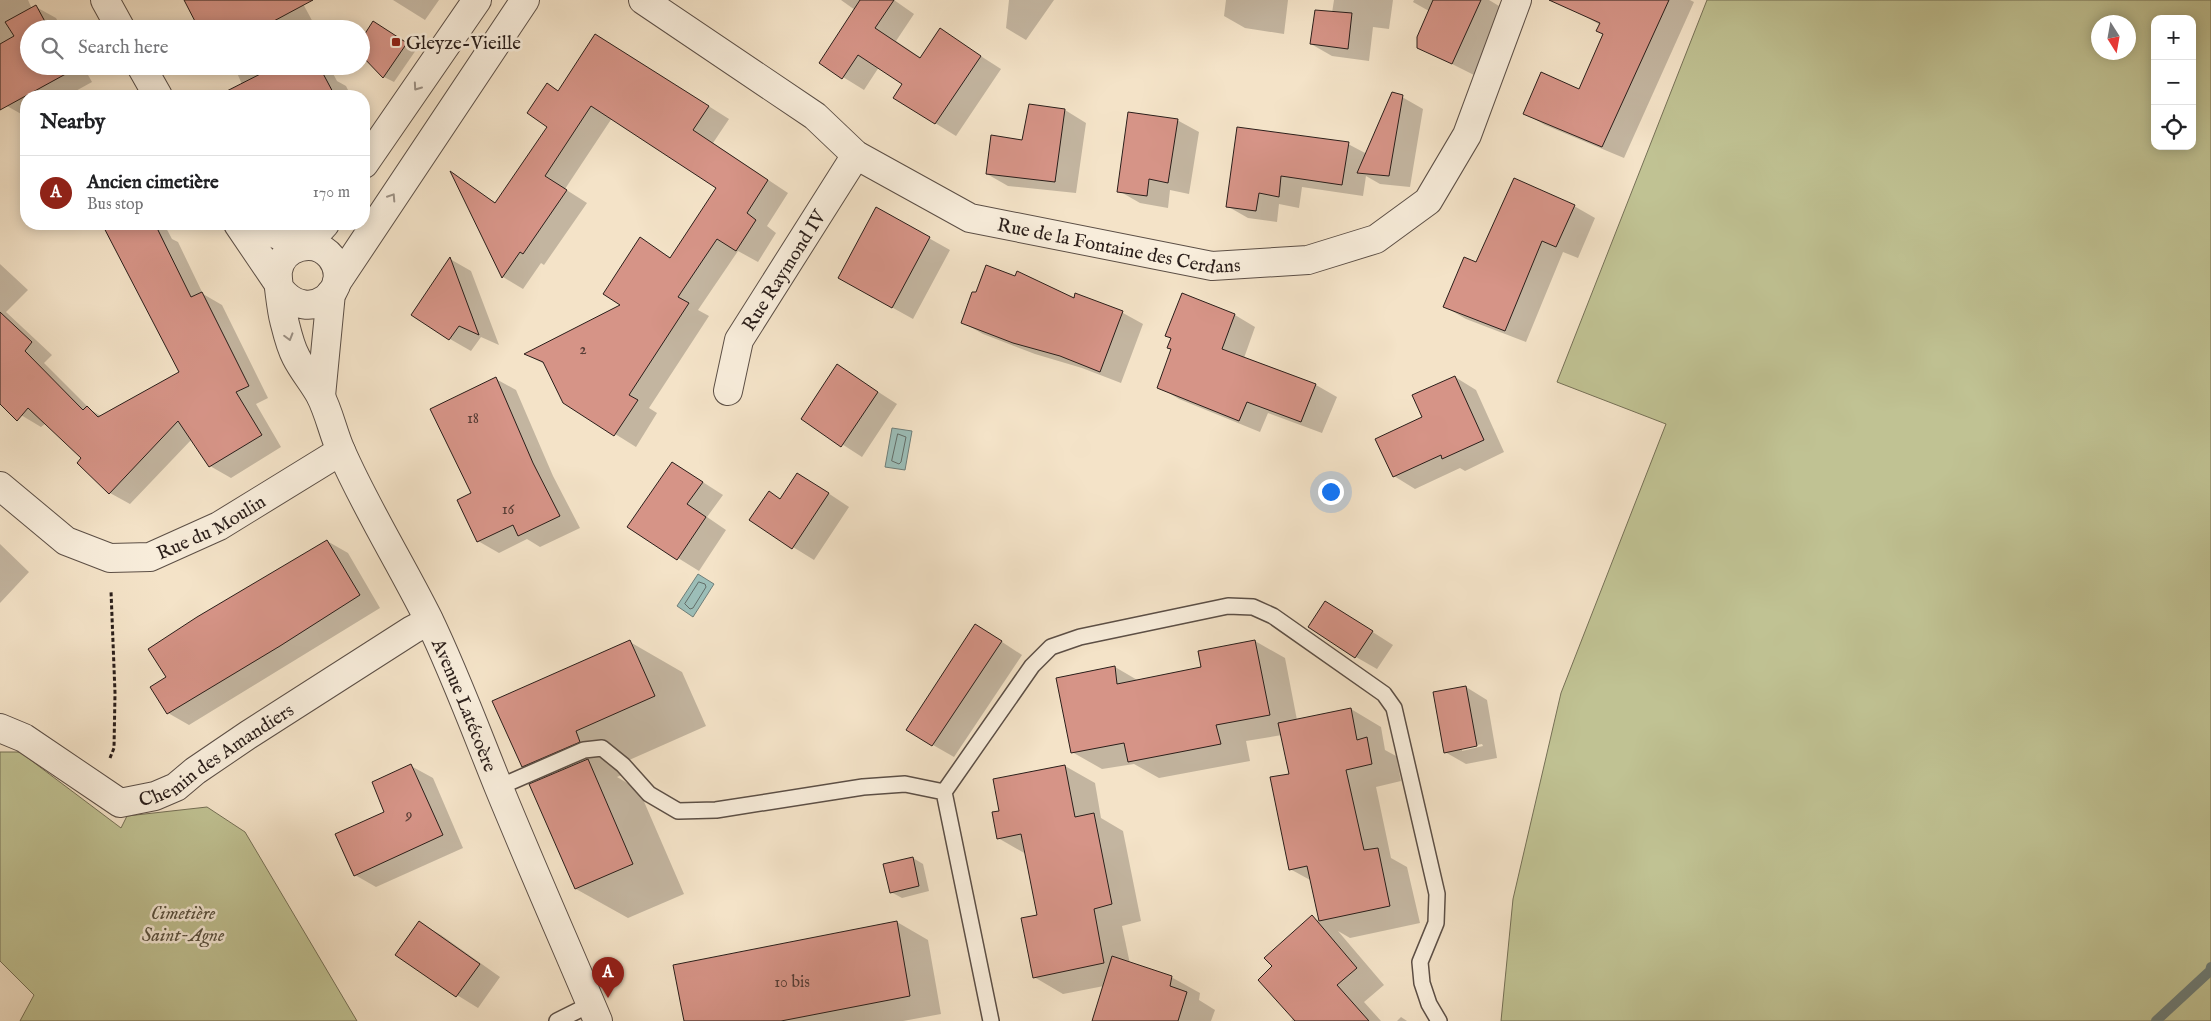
<!DOCTYPE html>
<html lang="en">
<head>
<meta charset="utf-8">
<style>
	body { margin:0; font-family:"IM FELL English",serif; background:#f6f6f6; color:#202124 }
	.controls { position:absolute; right:15px; top:15px; display:grid; overflow:hidden; border-radius:10px; box-shadow:0 2px 12px #0003 }
	.controls button { width:45px; height:45px; display:grid; place-items:center; padding:0; border:0; border-bottom:1px solid #e0e0e0; background:#fff; color:#202124; font:25px sans-serif }
	.compass { position:absolute; left:2091px; top:15px; width:45px; height:45px; border-radius:50%; background:#fff; box-shadow:0 2px 12px #0003; rotate:169deg }
	.you { position:absolute; left:1330px; top:491px; width:18px; height:18px; margin:-12px; border:4px solid #fff; border-radius:50%; background:#1a73e8; box-shadow:0 0 0 8px #1a73e833 }
	.badge { display:grid; place-items:center; width:32px; height:32px; border-radius:50%; background:#8f2418; color:#fff; font-size:16px; font-weight:700 }
	.pin { position:absolute; translate:-50% -41px; filter:drop-shadow(0 1px 2px #0008) }
	.pin::after { content:''; position:absolute; top:26px; width:18px; height:15px; background:inherit; clip-path:polygon(0 0,100% 0,50% 100%) }
	.list { margin:0; padding:0; list-style:none }
	h2 { display:flex; justify-content:space-between; align-items:center; height:65px; margin:0; padding:0 20px; font-size:21px }
	h2 small { font-size:16px; font-weight:400; color:#757577 }
	.list li { display:grid; grid-template-columns:32px 1fr auto; gap:15px; align-items:center; box-sizing:border-box; height:75px; padding:0 20px; border-top:1px solid #e0e0e0 }
	.list b { display:block; font-size:19px; white-space:nowrap }
	.list p { margin:0; font-size:16px; white-space:nowrap; color:#757577 }
	.list em { font-size:16px; font-style:normal; color:#757577 }
	.icon { flex:none; width:28px; height:28px; fill:none; stroke:currentColor; stroke-width:2; stroke-linecap:round; stroke-linejoin:round }
	.map { position:relative; flex:none; width:2211px; height:1021px; overflow:hidden }
	.search { position:absolute; background:#fff; box-shadow:0 2px 12px #0003; left:20px; top:20px; width:350px; height:55px; display:flex; align-items:center; gap:12px; box-sizing:border-box; padding:0 18px; border-radius:28px; color:#757577; font-size:19px }
	.panel { position:absolute; background:#fff; box-shadow:0 2px 12px #0003; left:20px; top:90px; width:350px; height:140px; border-radius:20px }
	.map>svg:first-child { display:block }
	.green { fill:#c0c293; stroke:#757056; fill-rule:evenodd }
	.water { fill:#9cbeb8; stroke:#6e7e79 }
	.shadow { fill:#0003; fill-rule:evenodd }
	.lines { fill:none; stroke-linecap:round; stroke-linejoin:round }
	.shore { stroke:#636e69; stroke-width:1 }
	.stream { stroke:#6e7e79; stroke-width:10 }
	.building { fill:#d69487; stroke:#2a1e1a }
	.lane-casing { stroke:#5c4f46; stroke-width:18 }
	.street-casing { stroke:#5c4f46; stroke-width:30 }
	.path { stroke:#2a1e1a; stroke-width:3; stroke-dasharray:4 2.5; stroke-linecap:butt }
	.lane { stroke:#f8eddb; stroke-width:15 }
	.street { stroke:#f8eddb; stroke-width:28 }
	.oneway { stroke:#9b9084 }
	.poi-dot { fill:#8f2418; stroke:#f8eddb; stroke-width:2 }
	.labels { text-anchor:middle; stroke-width:5; stroke-linejoin:round; paint-order:stroke }
	.number-label { font-size:16px; fill:#553c35 }
	.poi-label { font-size:19px; fill:#2a1e1a; stroke:#f8eddb; text-anchor:start }
	.street-label { font-size:19px; fill:#2a1e1a; stroke:#f8eddb }
	.park-label { font-size:19px; font-style:italic; fill:#574f3e; stroke:#f8eddb }
</style>
</head>
<body>
<div class="map">
<svg width="2211" height="1021" viewBox="0 0 2211 1021">
	<rect width="100%" height="100%" fill="#f4e3c8"/>
	<filter id="stains"><feTurbulence type="fractalNoise" baseFrequency=".004" numOctaves="4"/><feColorMatrix values="0 0 0 0 .2 0 0 0 0 .09 0 0 0 0 .02 0 0 0 .5 -.17"/></filter>
	<radialGradient id="worn" r=".72"><stop offset=".6" stop-color="#630" stop-opacity="0"/><stop offset="1" stop-color="#630" stop-opacity=".3"/></radialGradient>
	<path class="green" d="M1707,0h504v1021h-710l12,-122 48,-206 105,-269 -109,-42zM2155,19h37v127h-37zM2098,22h30v30h-30z
		M0,752h20l101,76 6,-12 80,-9 38,25 112,189h-337l14,-26 -34,-34z"/>
	<path class="water" d="M892,428l20,3 -7,39 -20,-3z
		M698,574l16,10 -21,33 -16,-11z"/>
	<path class="shadow" d="M0,0h28l4,9 4,-2 20,11 6,11h-33v37h54l9,16 -20,11 1,3h-47v26l-3,-7 -16,-9 -7,-13z
		M185,0h116l14,26 -5,3h-110z
		M393,0h46l-14,20z
		M841,0h53l20,14 -18,27 25,17 19,-28 61,39 -45,67 -21,-13 -31,-39 -25,-17 -15,23 -21,-13 12,-67z
		M1009,0h45l-28,40 -20,-12z
		M1226,0h62l-4,34 -39,-6 -21,-12z
		M1334,0h59l-4,29 -16,-2 -4,34 -37,-5 -21,-12 21,-31z
		M1414,0h75l15,9 -30,66 -56,-28 11,-36 -16,-9z
		M1586,0h104l4,2 -70,156 -79,-33 -21,-12 56,-23 24,-56 -4,-9 -20,-12z
		M384,29l32,21 -22,32 -10,-5 -23,-24z
		M596,35l133,84 -16,24 75,50 -21,33 9,7 -18,29 -20,-11 -40,59 11,6 -60,92 8,5 -21,34 -72,-45 -18,-37 -20,-11 96,-49 19,-66 30,19 47,-70 -106,-70 -47,71 22,14 -43,62 -3,-2 -18,26 -20,-12 -51,-102 44,28 53,-76 -2,-43 12,7z
		M234,66h95l8,15 9,5 5,10h-104z
		M1402,97l21,12 -13,78 -30,-3 -14,-8 -3,20 -61,-9 -3,21 -20,-4 -2,18 -29,-4 -21,-12 11,-77 110,15 19,10z
		M1065,110l21,13 -10,70 -68,-7 -21,-12 36,-33z
		M1177,120l22,12 -10,62 -19,-4 -2,18 -28,-5 -21,-12z
		M1574,206l21,12 -17,40 -15,-6 -37,90 -60,-23 -21,-12 32,-43z
		M877,209l73,41 -37,69 -54,-30z
		M104,224h60l8,15 6,3 25,52 19,11 46,93 -12,6 25,43 -50,31 -21,-12 -18,-27 -62,65 -20,-11 -27,-35 -37,-35 -5,4 -20,-12 -21,-21v-130l28,26 -22,22 46,43 -8,8 47,47 10,6 80,-43z
		M450,259l21,12 28,74 -18,-8 -10,14 -21,-12z
		M1076,295l47,18 20,11 -22,59 -39,-15 -47,-14 -52,-20 -21,-12 113,-23z
		M1235,315l20,12 -11,31 72,27 21,12 -15,36 -54,-20 -8,19 -81,-33 -20,-12 13,-37v-11l-5,-3z
		M838,366l59,38 -35,53 -59,-38z
		M1455,377l21,13 28,62 -39,19 -5,-3 -45,21 -21,-13 30,-58z
		M496,379l20,11 37,86 27,52 -40,19 -13,-8 -28,14 -21,-12 -6,-48z
		M673,463l50,32 -16,22 19,13 -27,41 -71,-44z
		M819,487l30,20 -35,53 -21,-13 -23,-54 12,7z
		M327,541l21,12 32,55 -191,117 -21,-12v-36z
		M0,544l29,28 -29,31z
		M1346,615l47,30 -16,24 -21,-12z
		M996,638l26,17 -68,102 -21,-12z
		M1255,641l30,17 12,62 54,-11 30,18 4,23 11,6 5,25 -25,6 15,71 16,9 13,56 -70,15 -12,-7 46,54 -20,17 17,19h-90l3,-3 -20,-52 38,-49 8,5 -8,-41 -22,-12 1,-94 -9,-40 -36,6 4,20 -91,17 -25,-14 -32,5 -30,-17 43,-85 24,14 63,-13z
		M630,642l52,30 24,54 -79,35 4,10 -14,6 22,13 45,104 -56,24 -52,-29 -45,-104 14,-6 -22,-13z
		M1466,687l21,13 10,58 -31,6 -21,-12zM1482,744l1,2 -21,5v-3z
		M411,766l22,12 30,70 -87,39 -21,-12z
		M1065,766l30,17 6,35 22,13 18,90 -19,5 8,38 41,13 29,16 -1,7 16,10 -4,11h-118l11,-35 -41,8 -29,-17 5,-61 -13,-62 -28,-16 3,-26 -7,-32z
		M913,858l10,6 6,27 -27,7 -11,-6z
		M897,922l31,18 13,74 -38,7h-218l-11,-55z
		M420,923l21,12 59,42 -22,31 -21,-13z
		M1401,1017l6,4h-10z"/>
	<g class="lines">
		<path class="shore" d="M898,434l8,3 -5,25 -2,2 -7,-3z
			M699,582l6,2 1,3 -13,21 -3,1 -5,-5z"/>
		<path class="stream" d="M2156,1021l54,-50 1,-4"/>
	</g>
	<path class="building" d="M184,0h129l-54,29h-60z
		M860,0h34l-19,28 45,30 20,-30 41,28 -46,68 -42,-26 9,-14 -44,-29 -16,24 -23,-16z
		M1433,0h48l-29,64 -35,-16v-11z
		M1549,0h120l-67,147 -79,-33 18,-42 38,17 24,-55 -7,-3 4,-8z
		M36,5l13,24h-20v37h42l2,4 -73,40v-66l14,-8 -9,-14z
		M1315,10l37,3 -4,36 -38,-5z
		M373,21l34,22 -24,35 -22,-23v-15z
		M595,34l114,72 -16,24 75,50 -21,33 9,7 -20,31 -19,-12 -39,58 11,6 -60,92 9,5 -24,36 -51,-33 -20,-41 -19,-8 96,-49 -17,-11 37,-57 30,21 46,-70 -125,-82 -46,70 22,14 -44,64 -3,-2 -18,26 -52,-107 45,32 52,-76 -20,-14 20,-30 11,8z
		M276,66h43l16,30h-118z
		M1392,92l11,3 -14,81 -32,-3z
		M1029,104l36,5 -10,73 -69,-8 5,-39 31,5z
		M1128,112l50,7 -10,64 -19,-4 -2,17 -30,-4z
		M1237,127l112,15 -7,43 -61,-9 -2,21 -20,-4 -3,18 -30,-4z
		M1514,178l61,27 -19,42 -14,-6 -37,90 -62,-24 21,-50 12,5z
		M876,207l54,30 -38,71 -54,-30z
		M102,224h53l36,73 11,-5 47,94 -13,6 26,43 -53,32 -31,-46 -69,73 -32,-31 4,-5 -53,-50 -11,13 -17,-17v-92l32,30 -7,9 58,59 4,-4 11,11 81,-45z
		M450,257l29,78 -20,-9 -10,14 -38,-25z
		M986,265l29,11 2,-5 57,27 1,-5 48,18 -23,61 -40,-16 -47,-13 -52,-20 11,-31h4z
		M1182,293l53,21 -13,35 94,35 -15,38 -54,-20 -8,19 -82,-33 14,-39 -4,-1 4,-10 -6,-2z
		M837,364l41,28 -37,55 -40,-28z
		M1455,376l29,64 -42,19 -1,-4 -48,22 -18,-38 47,-22 -10,-22z
		M496,377l37,86 27,53 -42,20 -5,-11 -36,17 -20,-42 14,-7 -41,-84z
		M672,462l31,20 -16,22 19,13 -29,43 -50,-33z
		M797,473l32,20 -37,56 -43,-29 20,-29 11,8z
		M327,540l33,55 -80,51 -113,68 -17,-27 16,-10 -18,-28 49,-32z
		M1325,601l48,30 -18,27 -47,-31z
		M975,624l27,17 -70,105 -26,-16z
		M630,640l25,56 -79,35 4,11 -58,25 -30,-66z
		M1255,640l15,75 -54,10 5,19 -41,8 -52,10 -4,-19 -53,10 -15,-75 59,-12 2,18 84,-17 -3,-16z
		M1466,686l11,60 -33,7 -11,-61z
		M1351,708l6,32 10,-3 5,27 -26,6 18,80 14,-2 12,58 -71,15 -12,-55 -18,4 -19,-93 19,-3 -11,-51z
		M588,759l45,105 -58,25 -46,-105z
		M411,764l32,71 -89,41 -19,-42 49,-22 -12,-30z
		M1065,765l10,52 19,-4 18,91 -18,5 10,54 -71,15 -12,-60 16,-3 -16,-81 -24,5 -5,-27 7,-1 -6,-32z
		M913,857l6,29 -29,7 -7,-29z
		M1312,915l45,53 -20,17 32,36h-74l-37,-41 14,-14 -8,-8z
		M419,921l61,43 -24,33 -61,-42z
		M897,921l13,75 -129,25h-97l-11,-56z
		M1112,956l60,20 -2,10 17,6 -9,29h-86z"/>
	<g class="lines">
		<defs>
			<path id="lane" d="M499,787l85,-37 18,-2 21,17 26,29 29,17 38,-1 147,-23 42,-3 39,8
				M557,1021l34,-17
				M991,1021l-47,-229 88,-126 19,-19 29,-10 148,-31 25,1 20,9 111,78 10,14 43,186 -1,29 -16,39 2,21 7,21 10,17"/>
			<g id="street">
				<path d="M105,0l16,29"/>
				<path id="s1" d="M643,0l172,116 41,39 114,63 242,48 96,-6 68,-21 52,-38 39,-66 50,-135"/>
				<path d="M141,66l17,30"/>
				<path d="M364,164l113,-164"/>
				<path d="M238,224l40,59"/>
				<path d="M254,224l48,22"/>
				<path d="M305,246l20,-22"/>
				<path d="M337,282l188,-282"/>
				<path id="s2" d="M280,289c29,38 75,-1 51,-32 -16,-20 -49,-11 -53,14 -1,6 4,42 6,49 3,12 6,26 12,37 7,14 17,25 24,38 9,17 13,38 21,56 25,57 59,111 87,167 27,56 48,113 71,170 32,78 66,155 99,233"/>
				<path id="s3" d="M728,391l11,-51 117,-185"/>
				<path d="M321,396l10,-103"/>
				<path id="s4" d="M0,486l66,55 44,17 40,-1 69,-31 122,-75"/>
				<path id="s5" d="M0,728l24,10 96,65 35,-7 21,-9 19,-16 53,-36 164,-105 17,-9"/>
			</g>
		</defs>
		<use href="#lane" class="lane-casing"/>
		<use href="#street" class="street-casing"/>
		<path class="path" d="M110,758l4,-10 1,-55 -4,-102"/>
		<use href="#lane" class="lane"/>
		<use href="#street" class="street"/>
	</g>
	<defs><path id="oneway-chevron" d="M-2-3.5L2.5 0L-2 3.5" fill="none" stroke-width="1.6" stroke-linecap="round" stroke-linejoin="round" transform="scale(1.25)"/></defs>
	<g class="oneway">
		<use href="#oneway-chevron" transform="translate(417 87) rotate(125)"/>
		<use href="#oneway-chevron" transform="translate(392 197) rotate(-57)"/>
		<use href="#oneway-chevron" transform="translate(289 337) rotate(74)"/>
	</g>
	<rect class="poi-dot" x="391" y="37" width="10" height="10" rx="2.5"/>
	<g class="labels">
		<g class="number-label">
			<text x="583" y="354">2</text>
			<text x="473" y="423">18</text>
			<text x="508" y="514">16</text>
			<text x="409" y="820">9</text>
			<text x="792" y="987">10 bis</text>
		</g>
		<g class="poi-label">
			<text x="406" y="49">Gleyze-Vieille</text>
		</g>
		<g class="street-label">
			<text dy="7" stroke="none"><textPath href="#s1" startOffset="546">Rue de la Fontaine des Cerdans</textPath></text>
			<text dy="7" stroke="none"><textPath href="#s3" startOffset="135">Rue Raymond IV</textPath></text>
			<text dy="7" stroke="none"><textPath href="#s4" startOffset="241">Rue du Moulin</textPath></text>
			<text dy="7" stroke="none"><textPath href="#s2" startOffset="644">Avenue Latécoère</textPath></text>
			<text dy="7" stroke="none"><textPath href="#s5" startOffset="251">Chemin des Amandiers</textPath></text>
		</g>
		<g class="park-label">
			<text x="183" y="919">Cimetière<tspan x="183" dy="22">Saint-Agne</tspan></text>
		</g>
	</g>
	<rect width="100%" height="100%" filter="url(#stains)"/>
	<rect width="100%" height="100%" fill="url(#worn)"/>
</svg>
<div class="controls">
<button>+</button>
<button>−</button>
<button><svg class="icon" aria-label="locate" viewBox="0 0 24 24"><circle cx="12" cy="12" r="6"/><path d="M12 2v4M12 18v4M2 12h4M18 12h4"/></svg></button>
</div>
<svg class="compass" viewBox="-18 -18 36 36"><path d="M0-13l5 13h-10z" fill="#e53935"/><path d="M0 13l5-13h-10z" fill="#757577"/></svg>
<div class="you"></div>
<div class="pin badge" style="left:608px;top:998px">A</div>
<div class="search"><svg class="icon" aria-label="search" viewBox="0 0 24 24"><circle cx="10" cy="10" r="6"/><path d="M15 15l6 6"/></svg>Search here</div>
<section class="panel">
<h2>Nearby<small></small></h2>
<ul class="list">
<li><span class="badge">A</span><div><b>Ancien cimetière</b><p>Bus stop</p></div><em>170 m</em></li>
</ul>
</section>
</div>
</body>
</html>
